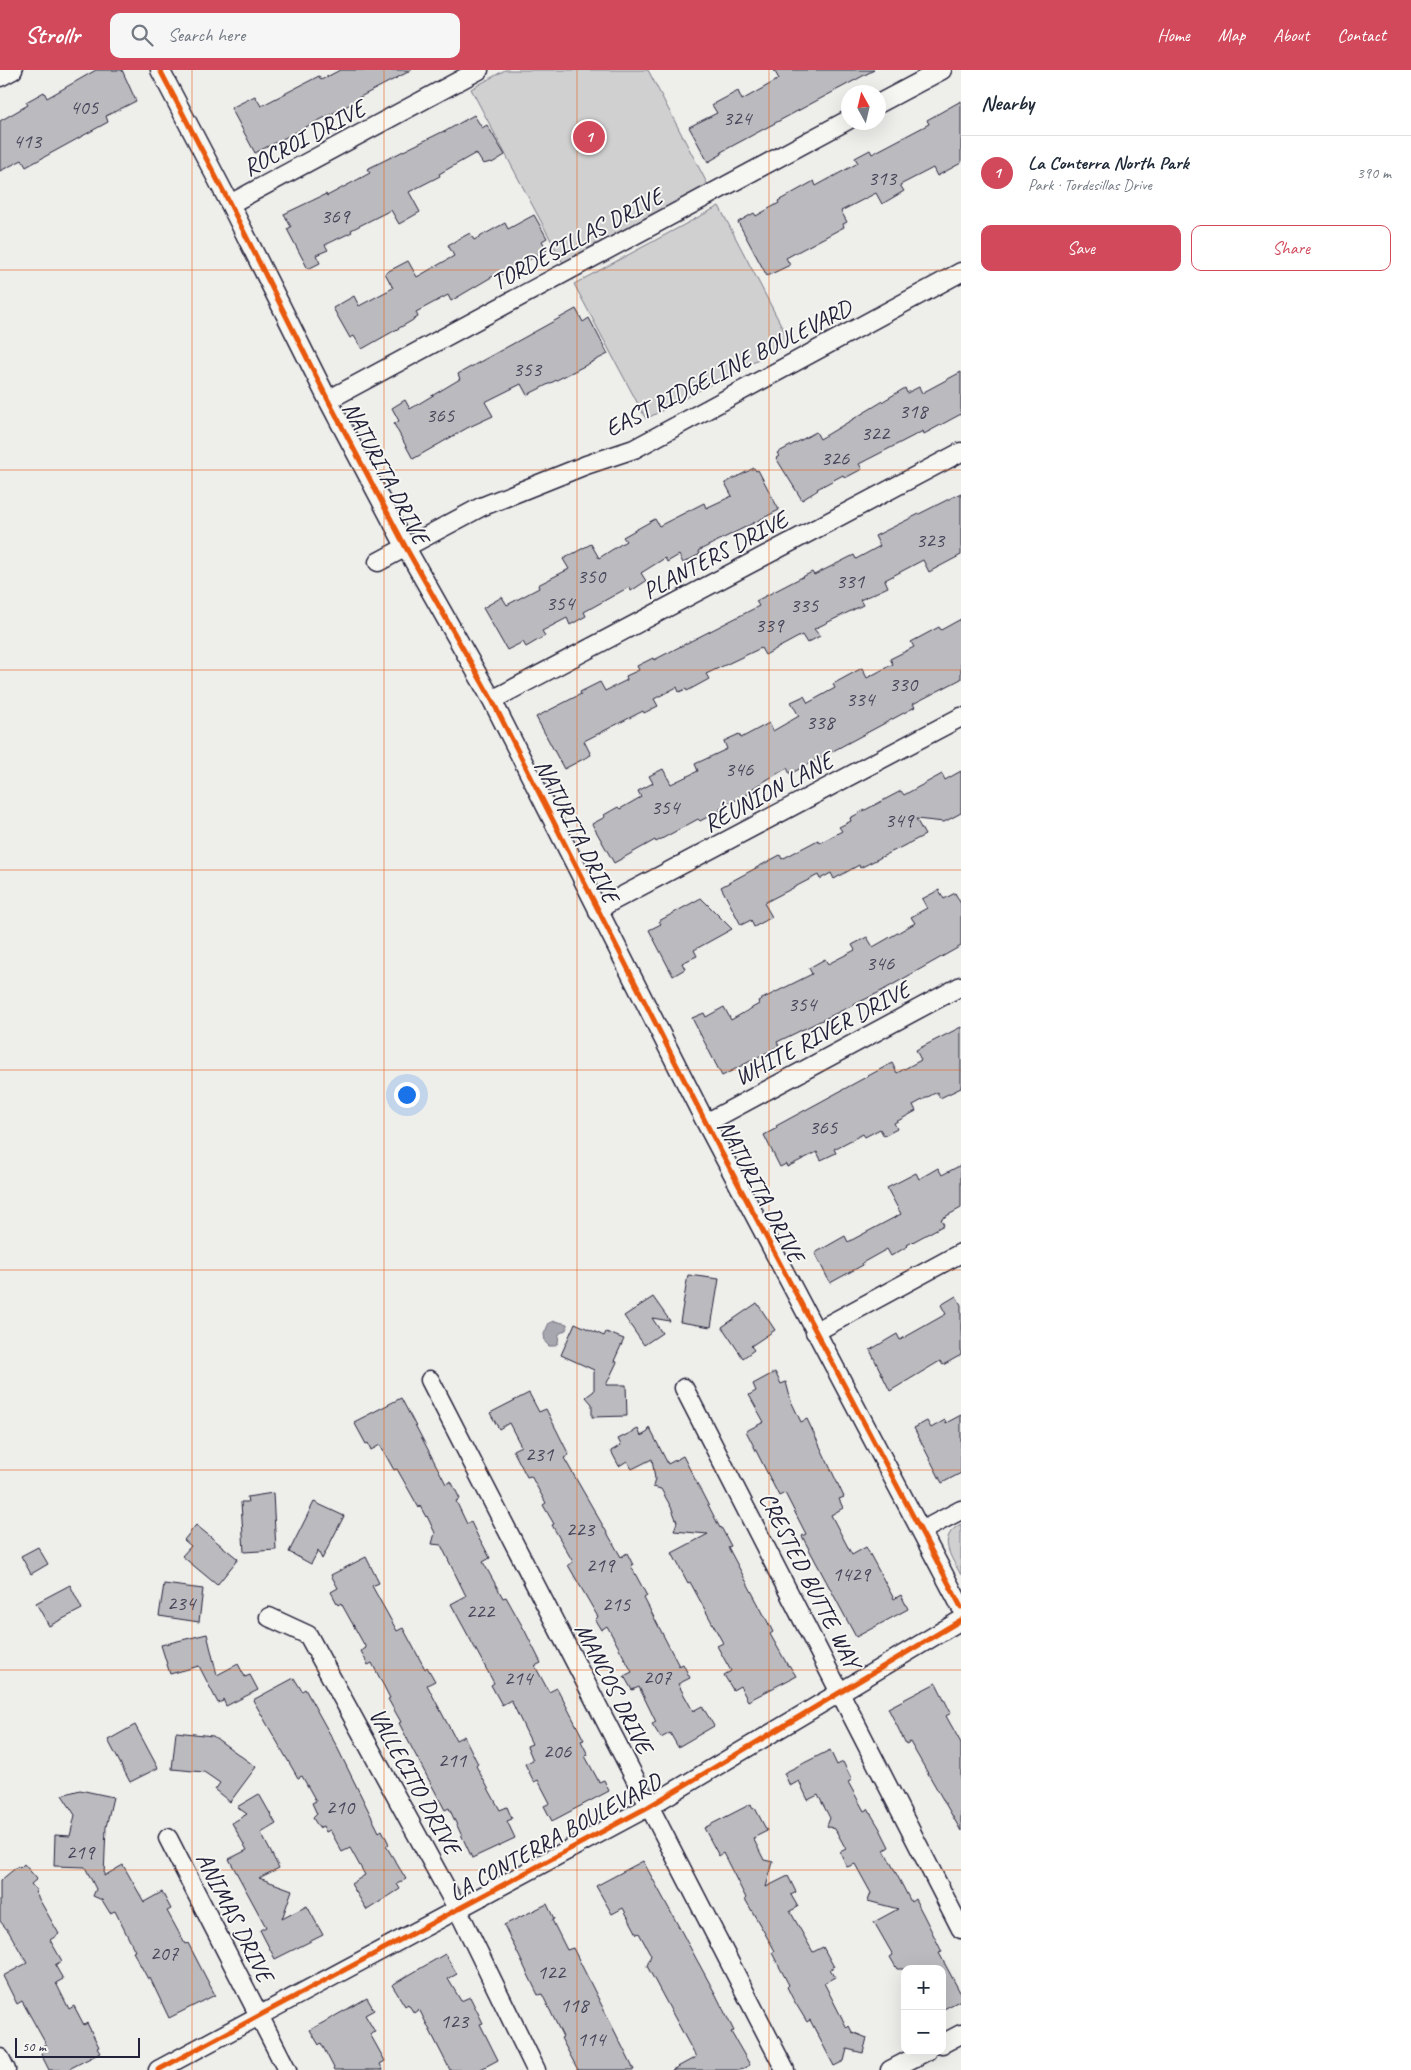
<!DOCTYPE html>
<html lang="en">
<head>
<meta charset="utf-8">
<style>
	body { margin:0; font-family:Caveat,sans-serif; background:#f6f6f7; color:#1f2937 }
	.controls { position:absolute; right:15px; bottom:15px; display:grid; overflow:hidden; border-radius:10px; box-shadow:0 5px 20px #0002 }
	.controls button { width:45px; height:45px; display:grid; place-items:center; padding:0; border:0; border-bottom:1px solid #e0e1e3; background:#fff; color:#1f2937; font:25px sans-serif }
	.compass { position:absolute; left:841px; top:15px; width:45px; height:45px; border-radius:50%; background:#fff; box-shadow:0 5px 20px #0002; rotate:352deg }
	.scale { position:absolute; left:15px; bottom:12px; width:125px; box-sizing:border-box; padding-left:5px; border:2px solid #22223b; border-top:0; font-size:14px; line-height:18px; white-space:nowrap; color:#22223b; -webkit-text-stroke:4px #f6f6f2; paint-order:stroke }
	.you { position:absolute; left:406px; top:1024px; width:18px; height:18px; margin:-12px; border:4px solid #fff; border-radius:50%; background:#1a73e8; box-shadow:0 0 0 8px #1a73e833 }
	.badge { display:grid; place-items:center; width:32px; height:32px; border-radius:50%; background:#d1495b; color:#fff; font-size:16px; font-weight:700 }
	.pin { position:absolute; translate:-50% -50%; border:2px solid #fff; box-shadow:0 1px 5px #0006 }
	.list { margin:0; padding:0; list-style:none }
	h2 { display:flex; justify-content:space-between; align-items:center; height:65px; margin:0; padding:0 20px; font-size:21px }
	h2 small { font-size:16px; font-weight:400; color:#747a83 }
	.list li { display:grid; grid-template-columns:32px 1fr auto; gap:15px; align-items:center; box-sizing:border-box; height:75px; padding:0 20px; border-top:1px solid #e0e1e3 }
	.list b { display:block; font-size:19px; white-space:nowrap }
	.list p { margin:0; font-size:16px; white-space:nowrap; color:#747a83 }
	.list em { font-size:16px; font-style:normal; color:#747a83 }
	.actions { display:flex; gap:10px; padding:15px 20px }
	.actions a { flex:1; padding:11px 0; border:1px solid #d1495b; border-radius:10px; text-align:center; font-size:18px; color:#d1495b }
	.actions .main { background:#d1495b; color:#fff }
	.icon { flex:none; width:28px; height:28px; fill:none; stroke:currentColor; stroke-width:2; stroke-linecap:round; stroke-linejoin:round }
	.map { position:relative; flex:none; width:961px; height:2000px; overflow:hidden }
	header { display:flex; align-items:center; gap:30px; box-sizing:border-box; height:70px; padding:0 25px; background:#d1495b; color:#fff }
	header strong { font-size:24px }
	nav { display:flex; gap:28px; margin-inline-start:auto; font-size:18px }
	.search { width:350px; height:45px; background:#f6f6f7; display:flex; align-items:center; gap:12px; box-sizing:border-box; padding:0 18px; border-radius:10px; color:#747a83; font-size:19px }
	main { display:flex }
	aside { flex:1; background:#fff }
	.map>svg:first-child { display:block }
	.green { fill:#d0d0d1; stroke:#797986 }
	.water { fill:#a7a7af; stroke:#727281 }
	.building { fill:#bbbbbf; stroke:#22223b }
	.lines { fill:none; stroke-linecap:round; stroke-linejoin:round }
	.minor-casing { stroke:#22223b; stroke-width:21 }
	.minor { stroke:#f6f6f2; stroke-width:18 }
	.cycleway-casing { stroke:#f6f6f2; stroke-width:8 }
	.cycleway { stroke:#e8590c; stroke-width:5 }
	.grid { fill:none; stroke:#e8590c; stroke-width:1; stroke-opacity:0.55 }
	.labels { text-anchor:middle; stroke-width:4; stroke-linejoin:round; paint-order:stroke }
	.number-label { font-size:21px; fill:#48485c }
	.street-label { font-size:24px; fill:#22223b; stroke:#f6f6f2 }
</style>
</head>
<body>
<header>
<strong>Strollr</strong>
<div class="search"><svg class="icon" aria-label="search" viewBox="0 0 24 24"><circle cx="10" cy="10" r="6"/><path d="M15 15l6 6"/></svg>Search here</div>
<nav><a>Home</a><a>Map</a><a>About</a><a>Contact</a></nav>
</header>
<main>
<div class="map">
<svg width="961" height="2000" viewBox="0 0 961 2000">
	<rect width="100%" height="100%" fill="#eeeeeb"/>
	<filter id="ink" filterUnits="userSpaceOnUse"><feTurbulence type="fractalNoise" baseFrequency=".02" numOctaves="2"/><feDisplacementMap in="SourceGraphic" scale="10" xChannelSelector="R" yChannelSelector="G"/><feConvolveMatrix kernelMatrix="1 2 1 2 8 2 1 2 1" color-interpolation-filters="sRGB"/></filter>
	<g filter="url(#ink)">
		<path class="green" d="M505,0h143l60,115 -145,78 -92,-174z
			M719,136l71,136 -144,77 -72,-135z
			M961,1454v51c-10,-18 -25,-38 0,-51z"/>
		<path class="water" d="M555,1251l12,3v5l-8,5 -1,9 -4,3h-5l-4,-4 -1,-8 5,-11z"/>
		<path class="building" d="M96,0h26l14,31 -30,15 2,6 -82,45 -4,-7 -22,11v-50l28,-16 -2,-3 18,-10 3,6z
			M340,0h72l-54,28 1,2 -16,8 -88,45 -24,-45 24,-12 6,10 58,-30 2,4z
			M774,0h100l-153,82 1,2 -14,8 -19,-35 28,-14 -5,-8 26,-14 4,9 37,-21z
			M961,31v62l-24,13 -4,-8 -33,17 4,6 -22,13 -6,-11 -35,18 6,11 -4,2 1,3 -58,31 4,7 -23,11 -29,-54 16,-9 2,3 23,-13 -1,-2 36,-20 2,5 42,-23 -3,-5 15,-8 2,4 57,-30 -2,-4z
			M474,45l8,13 5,-3 18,30 -13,8 -1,-1 -8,2 -7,-11 -37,21 1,2 -31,16 11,20 -21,12 -8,-14 -40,20 1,2 -27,13 3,5 -12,5 4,8 -12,6 -21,-40 4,-2 -7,-13 42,-20 1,2 43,-23 -3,-4 77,-38v1z
			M534,145l13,23 -5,3 5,9 -46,25 -1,-3 -49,29 -3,-6 -32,17 2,5 -10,6 -46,26 -8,-13 -4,2 -17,-30 21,-12 5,10 34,-18 -8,-15 23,-12 9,16 37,-21 -6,-11 22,-12 4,7 31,-17 3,6z
			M576,239l7,13 6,-4 19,36 -81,41 -6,-11 -36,18 8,14 -26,12 -54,31 -19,-35 5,-3 -7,-13 13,-8 5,9 50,-30 -2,-5z
			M961,302v42l-37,20 -1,-3 -64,33 3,5 -17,9 -2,-3 -26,14 1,1 -16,10 -26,-42 3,-2 -2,-3 39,-21 4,7 85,-51 2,5 12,-6 3,6z
			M754,398l2,3 2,-1 21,40 -81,41 2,3 -17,9 -4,-8 -12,7 -2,-4 -24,15 5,8 -15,10 -2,-4 -45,25 2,4 -16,9 -3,-7 -25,13 3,5 -19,11 -3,-5 -16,8 -24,-42 19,-11 5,8 32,-17 -1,-3 31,-16 -6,-10 28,-15 8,14 27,-17 -3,-4 32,-18 4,7 45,-23 2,5 26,-12 -7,-13z
			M961,423v62l-32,17 -6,-12 -38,20 3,7 -28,13 3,5 -49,24 6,7 -13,7 -5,-8 -37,20 -4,-7 -55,26 3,5 -22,12 -1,-2 -7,3 -2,-5 -23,12 4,7 -14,7 -1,-2 -59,30 7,14 -27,14 -28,-52 45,-23 -1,-2 20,-10 5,9 22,-11 -1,-4 13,-6 -2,-4 16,-8 1,2 105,-54 -3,-5 56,-29 2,3 40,-20 2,4 24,-13 -5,-10z
			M961,549v60l-48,25 2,3 -125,67 -3,-6 -24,14 -10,6 1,3 -34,17 1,2 -21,11 -2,-2 -42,23 -1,-2 -41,23 -22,-39 13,-7 -1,-2 14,-8 2,2 21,-12 -3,-6 15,-8 -4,-7 14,-7 8,15 27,-13 -3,-7 32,-15 -3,-8 15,-7 2,4 28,-15 4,8 26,-15 -8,-14 13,-6 4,7 27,-15 -2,-4 29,-16 5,10 26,-14 -3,-5 24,-12 -3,-5 28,-15 2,3z
			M961,701v42l-17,9 -28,-3 9,16 -65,33 -1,-3 -25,14 -3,-6 -11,6 -2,-4 -54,28 8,14 -18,10 -3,-7 -10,5 -20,-38 59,-32 2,4 36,-19 2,3 22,-12 -3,-4 12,-6 -1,-3 51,-27 3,4 38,-21 3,6z
			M939,820l5,9 11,-6 6,11v42l-83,47 -101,49 2,4 -57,30 -30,-58 12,-5 2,4 18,-10 7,13 28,-16 -1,-3 54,-27 -3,-6 16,-9 3,5 27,-14 -3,-5 15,-8 6,10 42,-24 -4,-6 16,-9 -5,-9z
			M701,828l31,31 -38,21 3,6 -15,7 3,6 -12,7 -24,-46 12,-6 -2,-3z
			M961,957v61l-21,10 -3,-6 -24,13 3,6 -22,12 3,6 -13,7 -4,-7 -15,8 -2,-3 -29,15 2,4 -15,7 -4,-8 -30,15 -1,-3 -6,3 -16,-32 13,-7 -1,-2 116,-63 5,10 24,-13 -5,-10z
			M961,1095v43l-20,11 3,6 -37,20 1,1 -17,10 -4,-7 -25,14 1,2 -33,18 -15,-30 30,-17 3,6 53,-28 -14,-26 29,-15 3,6 19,-11 4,7z
			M688,1205l31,4 -8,48 -31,-5z
			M956,1226l5,9v50l-18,10 -3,-4 -50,30 -20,-41 27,-16 3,6 46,-26 -5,-9z
			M653,1227l17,24 -18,-3 10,15 -18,12 -20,-29z
			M757,1233l18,27 -24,16 3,4 -11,8 -21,-31z
			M575,1253l29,13 2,-4 18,7 -10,22 3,1 -11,23h20l1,31 -35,1v-13l-6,-7 8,-6v-21l-33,-15z
			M775,1302l6,12 5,-2 5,19 10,21 6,-3 37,78 -5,2 4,9 -12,7 21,40 14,-8 28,52 7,-4 7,14 -52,28 -54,-101 4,-2 -21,-41 -6,3 -33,-65 18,-9 -15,-27 7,-4 -3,-7z
			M529,1323l10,19 7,-3 23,46 -5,3 57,99 6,-4 6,12 -2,1 16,30 -3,2 35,68 4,-2 7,14 -12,6 15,27 9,-5 12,20 -36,21 -8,-14 -9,5 -9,-14 4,-2 -17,-35 -7,3 -8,-14 8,-4 -25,-46 -6,4 -6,-10 3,-3 -30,-52 5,-3 -21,-37 2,-1 -11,-19 3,-2 -15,-27 -4,1 -14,-27 8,-4 -12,-23 -10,6 -9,-16z
			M401,1328l45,86 5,-3 9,18 -4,2 11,23 4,-2 9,19h1l9,17 -7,4 20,36 3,-1 19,34 16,32 -6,3 14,26 8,-4 27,52 -3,1 7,14 -3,1 14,26 5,-2 5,11 -57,30 -8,-15 6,-3 -12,-23 -4,2 -9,-18 8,-4 -6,-14 5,-2 -21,-44 -9,5 -11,-20 3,-2 -43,-79 15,-8 -25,-51 -9,-1 3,-11 -8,-17 -1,1 -6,-11 -1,2 -22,-39 -3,1 -14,-25 -9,5 -3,-7 -2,1 -12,-22z
			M961,1345v58l-19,10 -28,-55 13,-7 4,7 14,-8 1,3z
			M649,1357l19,37 15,-8 37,72 1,-1 10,19 -3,1 45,85 -3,2 18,32 1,-1 7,11 -48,25 -8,-15 -7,4 -9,-15 7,-4 -14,-25 6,-3 -33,-61 -2,1 -16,-30 36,-19 -34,-3 3,-9 -5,-13 -11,-20 -8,-2 2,-8 -3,-20 -20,10 -5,-8 -8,5 -8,-15 10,-6 -3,-6 20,-10 3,7 7,-4z
			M273,1423l3,57 -32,2 -3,-50h7l-1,-5z
			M314,1432l30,14 -22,43 -4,-8 -7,13 -22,-12z
			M196,1455l42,34 -21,26 -35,-29 9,-10 -7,-6z
			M38,1477l10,17 -17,10 -10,-18z
			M366,1487l13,26 -7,3 25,45 6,-3 22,41 2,-2 8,14 -8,4 29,55 8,-4 14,28 -2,2 24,44 7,-3 5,12 -5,2 8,17 -43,20 -23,-50 -4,2 -31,-58 -15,-29 2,-1 -13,-23 2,-1 -18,-35 -4,2 -7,-14 5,-3 -25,-45 -3,2 -7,-13 7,-4 -7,-13z
			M164,1514l39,5 -4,33 -40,-6z
			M70,1515l12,24 -33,17 -13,-23z
			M207,1564l10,41 21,-11 7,13 5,-2 8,15 -32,16 -3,-7v2l-5,2 -19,-37 -29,8 -9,-29z
			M294,1608l8,13 3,-2 31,56 43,87 3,-2 7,14 -3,2 20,33 -9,5 3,5 -33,21 -16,-26 14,-9 -15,-27 -8,4 -12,-22 -4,2 -3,-6 -4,2 -6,-10 4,-4 -5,-11 4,-2 -14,-25 -4,2 -45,-78z
			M936,1613l15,30 -5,3 15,27v88l-51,-89 -4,2 -18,-36z
			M135,1655l23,43 -28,14 -22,-42z
			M176,1662l37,4 43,31 -26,35 -15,-12 5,-7 -16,-11 -32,-3z
			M830,1680l7,15 6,-3 9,18 -4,2 16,29 4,-2 12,20 9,18 -5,3 27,52 4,-3 8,15 19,38 -3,1 22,41v6l-19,10v-41h-45l-7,-12 3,-2 -19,-33 24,-13 -30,-8 3,-8 -16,-29 -8,3 -7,-15 6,-3 -11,-20 -8,-3 3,-8 -12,-23 -10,5 -9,-19 -9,5 -6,-13z
			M80,1720l33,7 -7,30 -2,49 19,-11 21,37 18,-10 9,17 -4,2 18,33 3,-1 27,52 -46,23 -19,-40 -2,1 -12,-22 -3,-5 2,-1 -20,-40 -5,2 -8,-13 -9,-4 3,-7 -11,-22 -31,-1 1,-31 15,1 5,-21 -13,-20z
			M259,1724l17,30 -15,9 18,35 -20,10 33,12 -10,29 25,-13 16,29 -48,24 -15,-29 6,-3 -37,-68 18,-9 -15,-27 15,-9 -10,-7z
			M751,1734l2,5 2,-1 12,23 -14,7 11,22 9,2 -7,25 22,-11 8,16 -5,3 7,12 -8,4 23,41 10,-5 11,20 -4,2 5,8 -11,6 23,45 2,-2 3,6 15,6 -4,15 -16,-4 -3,12 -10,5 -24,-46 -3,2 -14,-23 -6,-12 2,-2 -17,-32 3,-2 -30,-52 1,-1 -23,-45 -4,3 -15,-28z
			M643,1791l73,134 18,36 -3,1 19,33 -10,5h-68l24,-13 -49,-91 4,-11 -12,-22 -2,1 -14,-26 -11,6 -16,-28z
			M24,1794l13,15 -6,5 6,7 -2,1 24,42 -9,6 12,21 -7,4 8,14 -7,4 13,26 5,-3 10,19 3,-2 12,24 -2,1 3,5 -33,17h-18l-11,-22 8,-4 -24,-43 -5,3 -14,-28 24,-13 -18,-31 -9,-11v-40l18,-15 2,2z
			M547,1834l7,15 -2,1 15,30 6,-2 61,122h-56l-17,-32 2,-1 -21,-43 -4,1 -34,-70z
			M445,1884l12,20 -9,5 13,22 9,-4 13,26 -3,1 18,36 -19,10h-29l-31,-61 -5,4 -6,-9 -3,2 -13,-21z
			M367,1928l7,12 -9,5 10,17 -5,2 15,27 -5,3 3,6h-48l-14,-27 -2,2 -9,-15z"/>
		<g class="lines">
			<defs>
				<path id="minor" d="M160,0l70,134 98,196 77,146 87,154 214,423 255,484
					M0,7l13,-7
					M878,34l64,-34
					M230,134l249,-134
					M328,330l520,-280
					M378,492l103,-55 105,-42 48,-16 327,-177
					M492,630l469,-248
					M598,842l9,-8 354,-187
					M706,1053l255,-137
					M815,1262l146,-79
					M430,1310l355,690
					M684,1318l277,541
					M921,1461l40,-21
					M269,1547l39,18 150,275 78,160
					M168,1768l119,232
					M942,1974l19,-10
					M0,1988l6,12
					M158,2000l490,-263 313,-187
					M890,2000l37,-19"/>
			</defs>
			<use href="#minor" class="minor-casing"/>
			<use href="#minor" class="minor"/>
			<defs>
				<path id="cycleway" d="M160,0l70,134 98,196 77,146 87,154 214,423 255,484
					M158,2000l490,-263 313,-187"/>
			</defs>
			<use href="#cycleway" class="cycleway-casing"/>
			<use href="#cycleway" class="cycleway"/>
		</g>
	</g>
	<path class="grid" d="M192,0v2000M384,0v2000M577,0v2000M769,0v2000M0,200h961M0,400h961M0,600h961M0,800h961M0,1000h961M0,1200h961M0,1400h961M0,1600h961M0,1800h961"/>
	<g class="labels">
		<g class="number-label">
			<text x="84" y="44">405</text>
			<text x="737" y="55">324</text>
			<text x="27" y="78">413</text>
			<text x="882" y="115">313</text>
			<text x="335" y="153">369</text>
			<text x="527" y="306">353</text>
			<text x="913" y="348">318</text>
			<text x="440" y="352">365</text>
			<text x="875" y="370">322</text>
			<text x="835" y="395">326</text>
			<text x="930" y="477">323</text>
			<text x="591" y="513">350</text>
			<text x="850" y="518">331</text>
			<text x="560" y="540">354</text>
			<text x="804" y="542">335</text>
			<text x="769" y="562">339</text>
			<text x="903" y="621">330</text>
			<text x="860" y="636">334</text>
			<text x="820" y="659">338</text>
			<text x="739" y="706">346</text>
			<text x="665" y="744">354</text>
			<text x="899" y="757">349</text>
			<text x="880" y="900">346</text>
			<text x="802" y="941">354</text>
			<text x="823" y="1064">365</text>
			<text x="539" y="1391">231</text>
			<text x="580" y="1466">223</text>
			<text x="600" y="1502">219</text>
			<text x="851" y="1511">1429</text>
			<text x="181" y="1540">234</text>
			<text x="616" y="1541">215</text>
			<text x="480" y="1548">222</text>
			<text x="657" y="1614">207</text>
			<text x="518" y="1615">214</text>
			<text x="557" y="1688">206</text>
			<text x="452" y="1697">211</text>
			<text x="340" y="1744">210</text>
			<text x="80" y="1789">219</text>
			<text x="164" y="1890">207</text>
			<text x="551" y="1909">122</text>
			<text x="574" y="1942">118</text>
			<text x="454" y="1958">123</text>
			<text x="591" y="1976">114</text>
		</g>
		<g class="street-label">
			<text transform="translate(304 68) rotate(-28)" y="8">ROCROI DRIVE</text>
			<text transform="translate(577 169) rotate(-28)" y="8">TORDESILLAS DRIVE</text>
			<text transform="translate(728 298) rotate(-27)" y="8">EAST RIDGELINE BOULEVARD</text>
			<text transform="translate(386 403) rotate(62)" y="8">NATURITA DRIVE</text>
			<text transform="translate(715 485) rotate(-28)" y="8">PLANTERS DRIVE</text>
			<text transform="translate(768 722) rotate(-28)" y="8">RÉUNION LANE</text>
			<text transform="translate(577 761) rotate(63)" y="8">NATURITA DRIVE</text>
			<text transform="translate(822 963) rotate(-28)" y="8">WHITE RIVER DRIVE</text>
			<text transform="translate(761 1121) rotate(62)" y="8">NATURITA DRIVE</text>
			<text transform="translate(810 1510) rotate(63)" y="8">CRESTED BUTTE WAY</text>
			<text transform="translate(614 1618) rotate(63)" y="8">MANCOS DRIVE</text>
			<text transform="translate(415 1711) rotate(61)" y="8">VALLECITO DRIVE</text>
			<text transform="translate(555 1767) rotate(-29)" y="8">LA CONTERRA BOULEVARD</text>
			<text transform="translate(235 1847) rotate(63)" y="8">ANIMAS DRIVE</text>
		</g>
	</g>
</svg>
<div class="controls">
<button>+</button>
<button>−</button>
</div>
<svg class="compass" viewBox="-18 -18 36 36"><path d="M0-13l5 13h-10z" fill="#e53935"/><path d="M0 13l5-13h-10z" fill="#747a83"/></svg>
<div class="scale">50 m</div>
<div class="you"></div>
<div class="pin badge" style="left:589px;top:67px">1</div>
</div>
<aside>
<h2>Nearby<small></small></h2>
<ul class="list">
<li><span class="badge">1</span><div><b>La Conterra North Park</b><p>Park · Tordesillas Drive</p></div><em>390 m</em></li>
</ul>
<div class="actions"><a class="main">Save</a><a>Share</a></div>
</aside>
</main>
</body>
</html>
